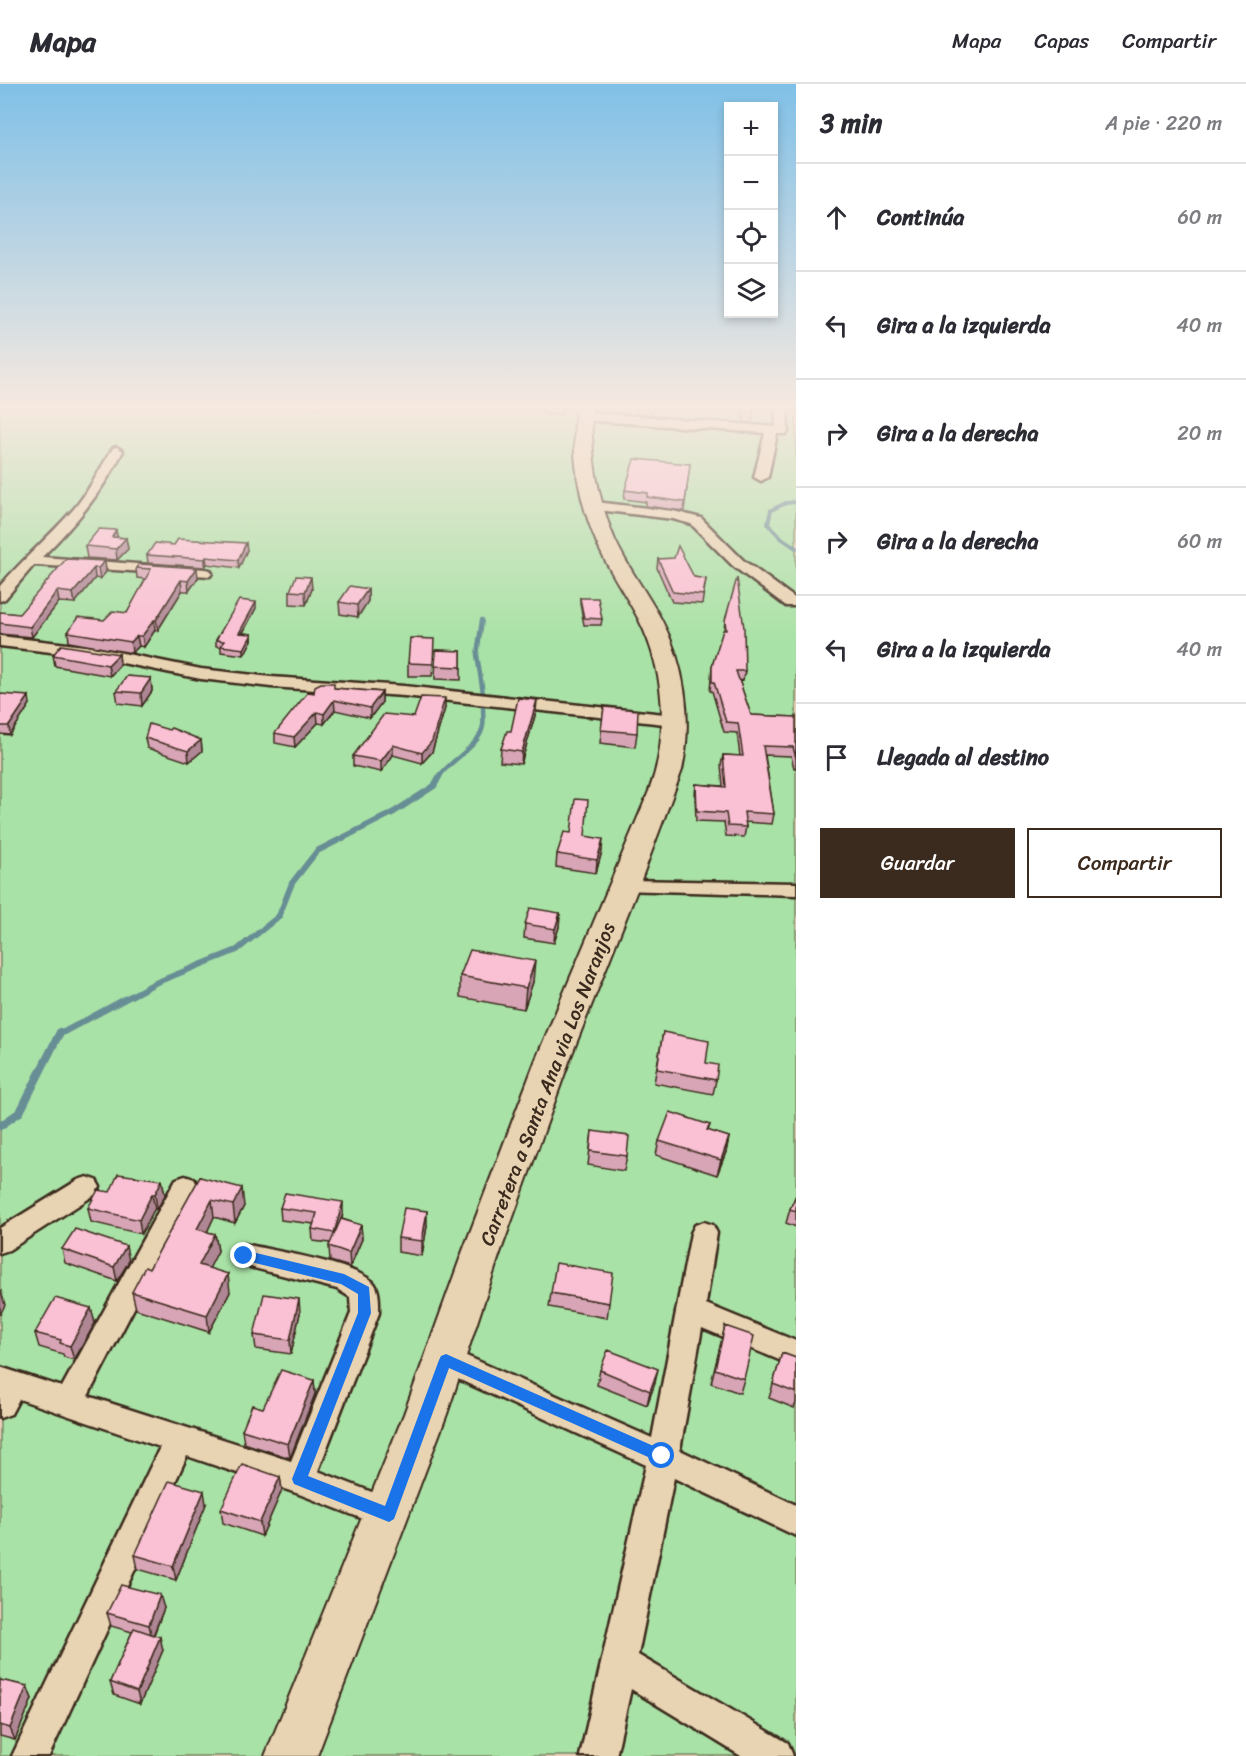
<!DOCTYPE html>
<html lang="es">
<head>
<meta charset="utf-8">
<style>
	body { margin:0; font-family:Sriracha,sans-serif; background:#f7f7f7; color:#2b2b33 }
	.controls { position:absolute; right:18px; top:18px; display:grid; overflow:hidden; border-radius:0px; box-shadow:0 3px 9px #0003 }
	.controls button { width:54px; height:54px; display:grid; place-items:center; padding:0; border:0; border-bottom:2px solid #e1e1e2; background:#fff; color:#2b2b33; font:30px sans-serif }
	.stop { position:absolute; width:18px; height:18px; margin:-14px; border:4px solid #1a73e8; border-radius:50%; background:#fff }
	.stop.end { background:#1a73e8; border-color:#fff; box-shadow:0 2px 6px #0008 }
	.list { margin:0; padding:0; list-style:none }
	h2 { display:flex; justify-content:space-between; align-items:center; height:78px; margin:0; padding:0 24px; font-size:26px }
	h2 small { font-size:20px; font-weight:400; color:#7c7c81 }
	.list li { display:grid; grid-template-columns:39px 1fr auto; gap:18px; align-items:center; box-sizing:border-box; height:108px; padding:0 24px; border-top:2px solid #e1e1e2 }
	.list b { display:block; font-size:22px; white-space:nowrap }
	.list em { font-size:20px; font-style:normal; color:#7c7c81 }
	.actions { display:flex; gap:12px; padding:18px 24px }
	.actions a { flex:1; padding:14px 0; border:2px solid #3b2a1e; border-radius:0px; text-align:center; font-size:21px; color:#3b2a1e }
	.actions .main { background:#3b2a1e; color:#fff }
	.icon { flex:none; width:33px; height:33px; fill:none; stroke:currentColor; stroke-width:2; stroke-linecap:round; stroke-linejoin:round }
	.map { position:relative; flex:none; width:796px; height:1672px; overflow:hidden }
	header { display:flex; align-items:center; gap:36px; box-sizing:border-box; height:84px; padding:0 30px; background:#fff; border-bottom:2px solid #e1e1e2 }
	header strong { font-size:28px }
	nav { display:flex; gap:33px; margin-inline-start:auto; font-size:21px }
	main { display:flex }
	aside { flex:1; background:#fff }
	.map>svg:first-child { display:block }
	.green { fill:#a9e2a6; stroke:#728662; stroke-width:1.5 }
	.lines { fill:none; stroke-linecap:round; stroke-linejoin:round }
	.stream-far3 { stroke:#678e95; stroke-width:4 }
	.stream-far2 { stroke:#678e95; stroke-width:4.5 }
	.stream-far1 { stroke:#678e95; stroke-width:6 }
	.stream { stroke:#678e95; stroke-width:8 }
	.street-casing { stroke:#3b2a1e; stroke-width:5 }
	.secondary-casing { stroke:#3b2a1e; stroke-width:4 }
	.street { fill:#e8d3b2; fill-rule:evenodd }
	.secondary { fill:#e8d3b2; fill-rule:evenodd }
	.wall { fill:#d7a5b6; stroke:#3b2a1e; stroke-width:1.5 }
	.shaded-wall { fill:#af8694; stroke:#3b2a1e; stroke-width:1.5 }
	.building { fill:#fac0d4; stroke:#3b2a1e; stroke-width:1.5 }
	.route { fill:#1a73e8 }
	.labels { text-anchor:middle; stroke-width:6; stroke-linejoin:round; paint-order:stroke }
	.street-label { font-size:20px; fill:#3b2a1e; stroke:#e8d3b2 }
</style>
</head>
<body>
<header>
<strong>Mapa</strong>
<nav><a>Mapa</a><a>Capas</a><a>Compartir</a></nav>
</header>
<main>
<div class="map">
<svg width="796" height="1672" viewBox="0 0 796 1672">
	<rect width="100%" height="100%" fill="#eccfb9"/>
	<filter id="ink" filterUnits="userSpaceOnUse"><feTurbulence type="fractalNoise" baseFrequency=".0167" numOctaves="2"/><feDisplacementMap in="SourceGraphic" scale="12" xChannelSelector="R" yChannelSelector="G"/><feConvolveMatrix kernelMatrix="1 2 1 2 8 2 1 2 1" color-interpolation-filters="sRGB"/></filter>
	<g filter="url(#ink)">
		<path class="green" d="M0,323h796v1349h-796z"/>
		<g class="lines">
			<path class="stream-far3" d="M796,418l-10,1 -15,7 -3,14 12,13 16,11"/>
			<path class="stream-far2" d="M482,536l-5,35 6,38
				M439,693c11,-18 40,-29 44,-51 1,-5 0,-13 0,-19"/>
			<path class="stream-far1" d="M60,950l95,-51 82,-33 42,-34 13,-33 25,-32 77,-39 40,-26 6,-11"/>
			<path class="stream" d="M0,1042l20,-14 40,-80"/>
			<defs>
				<path id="street" d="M775,323h12l1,24 -2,3h-9l-9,43 -7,4 -7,-4 11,-44 -182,-13 -6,-4 6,-4 193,15z
					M117,363l6,4c-22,43 -47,72 -81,106l163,12 5,1 2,3 -2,3 -176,-11 -29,34 -5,2v-15c23,-27 49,-49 72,-75 17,-19 27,-41 41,-63z
					M595,418l78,9 28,7 42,42 53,39v7h-10l-53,-40 -42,-42 -18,-5 -83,-10 -2,-3 2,-3z
					M0,552l93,11 108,22 70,8 133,9 270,29 6,1 3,4 -3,4 -6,1 -270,-29 -133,-9 -70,-8 -108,-22 -93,-11z
					M626,796l170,3v12l-177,-5 -3,-4 3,-4z
					M185,1092l9,3 4,7 -110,210 203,65 60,-148 -1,-16 -13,-8 -103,-26 -4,-8 4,-8 10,-3c31,7 106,18 129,38 7,7 6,21 6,31l-61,158 82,32 5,11 -5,11 -11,4 -90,-35 -112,-38 -138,300h-37l148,-309 -141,-48 -8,15 -11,4v-51l62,20 114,-208z
					M87,1093l9,3 4,7 -4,7 -87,56 -9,3v-25l78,-48z
					M704,1138l9,3 4,8 -11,71 90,37v26l-94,-39 -22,122 116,55v31l-122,-58 -36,177 150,88 5,13h-52l-110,-67 -15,67h-36l66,-291 -210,-96 -4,-9 4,-9 10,-4 206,91 39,-205 4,-8z"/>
				<path id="secondary" d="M576,323h16c-2,46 5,91 23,133 13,28 32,53 46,79 24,45 32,101 21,151l-44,118 -68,171 -71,197 -52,158 -130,342h-52l139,-342 57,-158 75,-197 113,-268c21,-56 16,-121 -11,-173 -14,-26 -31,-50 -42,-77 -18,-42 -25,-89 -20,-134z"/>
			</defs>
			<use href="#street" class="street-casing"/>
			<use href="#secondary" class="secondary-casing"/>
			<use href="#street" class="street"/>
			<use href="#secondary" class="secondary"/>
		</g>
		<path class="wall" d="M540,323h24l-3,7 -16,1z
			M636,323h49v3l-31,-2 -3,7 -15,-1z
			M741,323h13l-2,16 -7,-1z
			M690,380l-6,47 -38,-5v-4l-22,-3 1,-9z
			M116,446l1,7 9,1 2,11 -11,11 -30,-2 -2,-12z
			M247,466l-8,18 -32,-4 -2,3 -57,-4 -1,-8z
			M658,475l36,18 12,2 -4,25 -30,-2 -15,-34z
			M105,477l1,11 -6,7 -5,-1 -20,25 -16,-1 -27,35 -32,-3v-22l19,2z
			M139,480l59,14 -9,13h-7l-24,39h-3l-11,17 -5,-1 -7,7 -63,-11 -1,-10 59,-19 19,-34 -9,-1 -1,-10z
			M312,505l-6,16 -16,-1v-13z
			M368,505v12l-10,16 -18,-3 -1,-12z
			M580,514l22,21 -1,6h-17l-4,-21z
			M256,524l-13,25 9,1v6l-8,15 -23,-3v-5l-5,-1v-6z
			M725,536l20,51 -2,10 -4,-1 12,35 45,2v51h-2l-3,-12 -26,-1 9,59 -2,10 -27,-2 1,5 -2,10 -18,-1 -2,-14 -28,-1 -1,-27 1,-10 27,2 -2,-21 2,-10 17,1 -3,-23 -13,-1 -12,-41h-2l2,-25 12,-36z
			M436,566l25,1v29l-26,-1z
			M434,567l-2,25h-24v-13z
			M119,570l1,11 -10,11 -55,-10 -2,-11z
			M151,594l1,13 -10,15 -24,-3 -2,-12z
			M334,604l48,4v10l-12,16 -35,-8 -11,14 -6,-1 -23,24 -20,-4v-10l39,-40z
			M0,610l30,10 -20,31 -10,-1z
			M604,623l33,26 -2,14 -35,-4z
			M445,624l-13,44 -10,11 -29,-8 -12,17 -28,-6v-10l61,-39z
			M536,628l-15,52 -21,-2 1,-13 10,-18z
			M169,646l32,10 1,11 -13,11 -42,-14 -2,-10z
			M585,752l17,15 -6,22 -40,-6 1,-13z
			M560,829l-1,14 -5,16 -30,-5 1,-14z
			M460,892l73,6 -9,27 -64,-12z
			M663,948l43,31 10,17 -3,14 -59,-11z
			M710,1041l-2,6 21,6 -3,15 -9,23 -61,-20 3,-14z
			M592,1047l35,25 -3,15 -36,-6z
			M200,1093l44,29 -9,17 -21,-6 -7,15 8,2 3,17 -9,17 21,24 -21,40 -73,-23 -4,-17 17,-23z
			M162,1096l3,15 -8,14 -2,-1 -14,26 -50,-12 -3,-14 22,-16z
			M796,1111v32l-10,-4 4,-14z
			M280,1124l63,5 -1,6 19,6 1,14 -12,28 -20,-6 -1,-15 1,-3 -17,-2 -1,-12 2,-5 -33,-4z
			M427,1142l-5,30 -24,-4v-14z
			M62,1165l67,12 -12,20 -52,-18z
			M551,1209l58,10 -2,15 -58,-11z
			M300,1229l-9,41 -35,-5 -2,-14z
			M95,1239l-21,37 -10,-3 -1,-3 -24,-7 -4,-14z
			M725,1242l19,53 -4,14 -29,-10z
			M782,1269l14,5v45l-2,5 -25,-10z
			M600,1286l55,13 -8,22 -50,-20z
			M314,1296l1,14 -25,64 -46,-15 -2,-13 21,-22z
			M280,1393l2,13 -20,46 -39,-13 -2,-14z
			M206,1420l-30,76 -38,-11 -3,-14z
			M164,1524l-10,27 9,15 -23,54 -26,-9 -4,-13 22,-50 -21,-6 -4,-13z
			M0,1596l27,6 5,13 -17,41 -15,-4z"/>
		<path class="shaded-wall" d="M116,446l2,12 -6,-5z
			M126,454l2,11 -11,11 -1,-11z
			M246,459l1,7 -8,18 -1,-8z
			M206,473l1,7 -2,3v-8z
			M105,477l1,11 -6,7 -2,-11z
			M94,484l1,10 -20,25 -2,-10z
			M197,484l1,10 -9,13 -1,-10z
			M311,493l1,12 -6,16 -1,-13z
			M181,496l1,11 -24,39 -2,-10z
			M368,505v12l-10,16 -1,-12z
			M57,507l2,11 -27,35 -2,-10z
			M256,518v6l-17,31v-6z
			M154,536l1,10 -11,17 -2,-11z
			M252,550v6l-8,15v-6z
			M137,552l2,10 -7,7 -1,-11z
			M119,570l1,11 -10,11 -2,-11z
			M151,594l1,13 -10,15 -1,-13z
			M382,608v10l-12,16v-10z
			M29,612l1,8 -20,31 -1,-9z
			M445,614v10l-13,44 -10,11v-10z
			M334,616l1,10 -11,14v-10z
			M537,616l-1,12 -15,52 1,-12z
			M317,628l1,11 -23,24 -1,-10z
			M201,656l1,11 -13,11 -1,-11z
			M393,661v10l-12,17v-11z
			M603,755l-1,12 -6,22 1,-13z
			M560,829l-1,14 -5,16 1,-14z
			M535,877l-2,21 -9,27 2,-21z
			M729,1053l-3,15 -9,23 4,-15z
			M162,1096l3,15 -8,14 -2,-15z
			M242,1104l2,18 -9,17 -2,-18z
			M152,1110l3,14 -14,26 -2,-14z
			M212,1116l2,17 -14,30 -3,-18z
			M343,1118v11l-9,31v-11z
			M427,1127v15l-5,30v-15z
			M361,1141l1,14 -12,28 -1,-14z
			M215,1150l3,17 -16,32 -3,-18z
			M126,1162l3,15 -12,20 -3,-14z
			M228,1190l2,18 -21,40 -2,-17z
			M1,1207l4,14 -5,10v-23z
			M299,1215l1,14 -9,41 -1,-14z
			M91,1224l4,15 -21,37 -4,-14z
			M658,1285l-3,14 -8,22 3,-14z
			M314,1296l1,14 -25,64 -2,-14z
			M280,1393l2,13 -20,46 -2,-14z
			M204,1407l2,13 -30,76 -3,-14z
			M160,1511l4,13 -12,30 -3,-13z
			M160,1553l3,13 -23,54 -3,-12z
			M27,1602l5,13 -17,41 -5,-12z"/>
		<path class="building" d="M745,323h9v5h-7z
			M634,375l56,5 -5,38 -38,-5 1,-4 -23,-3z
			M99,445l17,1 -4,7 14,1 -10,11 -31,-3z
			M178,455l68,4 -8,17 -32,-3 -1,2 -58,-4 8,-12 19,2z
			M678,462l16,31 12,2 -3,16 -30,-3 -15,-33 16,-1z
			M66,475l39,2 -7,7h-4l-21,25 -16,-2 -27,36 -30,-4v-11l19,2z
			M139,480l58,4 -9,13 -7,-1 -25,40h-2l-12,16h-5l-6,6 -63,-10 10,-15 26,3 9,-9 14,2 24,-44 -15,-1z
			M296,492l15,1 -6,15 -15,-1z
			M737,494l7,50 1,43h-9l15,44 45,2v41l-3,-11 -30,-1 11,68 -30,-2 2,15 -18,-1 -2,-13 -29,-2 -1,-27 30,3 -3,-32 20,1 -5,-33 -12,-1 -12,-40h-2v-16l11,-36h3l-1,-10z
			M350,502l18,3 -11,16 -18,-3z
			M580,514h18l4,21 -18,-1z
			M239,516l17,2 -17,31 13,1 -8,15 -23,-3 3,-5 -8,-1z
			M410,554l24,1 -1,25 -25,-1z
			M61,561l58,9 -11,11 -55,-10z
			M436,566l25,1v16l-26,-1z
			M127,592l24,2 -10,15 -25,-2z
			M321,599h13v5l48,4 -12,16 -36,-8 -10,14 -7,-2 -23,25 -19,-4 33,-41 6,1 1,-7z
			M0,610l29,2 -20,30h-9z
			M421,613l24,1 -13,43 -10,12 -29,-8 -12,16 -28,-5 31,-42 30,3z
			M518,614l19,2 -15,52 -21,-3 6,-18h4z
			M604,623l34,3 -1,23 -36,-3z
			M149,640l20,6 2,-2 30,12 -13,11 -43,-13z
			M575,715l13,1 -3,36 18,3 -6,21 -40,-6 7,-22 7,1z
			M530,824l30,5 -5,16 -30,-5z
			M470,866l65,11 -9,27 -66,-12z
			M663,948l46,9 -3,22 12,2 -2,15 -59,-11z
			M670,1028l40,13 -3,5 22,7 -8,23 -62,-19z
			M592,1047l37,5 -2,20 -37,-5z
			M118,1090l44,6 -7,14h-3l-13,26 -51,-12 10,-18 12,2z
			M200,1093l42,11 -9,17 -21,-5 -15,29 18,5 -16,31 29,9 -21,41 -75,-23 13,-25 4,2z
			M285,1109l58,9 -9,31 -22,-4 5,-16 -37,-5z
			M796,1111v16l-6,-2z
			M404,1124l23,3 -5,30 -24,-3z
			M341,1135l20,6 -12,28 -20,-7z
			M75,1145l51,17 -12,21 -52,-18z
			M556,1179l57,10 -4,30 -58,-10z
			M264,1210l35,5 -9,41 -36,-5z
			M55,1214l36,10 -21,38 -10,-3 1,-3 -26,-7z
			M725,1242l29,10 -10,43 -29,-10z
			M608,1266l50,19 -8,22 -50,-21z
			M782,1269l14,5v35l-23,-9z
			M281,1286l33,10 -26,64 -46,-14 10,-25 11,3z
			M242,1380l38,13 -20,45 -39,-13z
			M169,1397l35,10 -31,75 -38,-11z
			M121,1501l39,10 -11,30 -42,-12z
			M134,1544l26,9 -23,55 -27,-10z
			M0,1596l27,6 -17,42 -10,-3z"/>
	</g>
	<linearGradient id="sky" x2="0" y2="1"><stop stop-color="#80c0e7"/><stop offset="0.58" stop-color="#f6e9e0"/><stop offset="1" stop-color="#f6e9e0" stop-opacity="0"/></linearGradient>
	<rect width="796" height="557" fill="url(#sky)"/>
	<path class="route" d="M244,1166l100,24 25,13 2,26 -63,163 77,30 54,-146 2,-4 5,-2 221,98 3,4 -3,5 -5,2 -5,-2 -208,-93 -55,151 -5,3 -95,-38 -2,-5 66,-166v-19l-17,-10 -102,-25 -2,-3 2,-4z"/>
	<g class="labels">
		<g class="street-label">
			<text transform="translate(547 1000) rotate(-69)" y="7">Carretera a Santa Ana via Los Naranjos</text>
		</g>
	</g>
</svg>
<div class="controls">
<button>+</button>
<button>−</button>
<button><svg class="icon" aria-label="locate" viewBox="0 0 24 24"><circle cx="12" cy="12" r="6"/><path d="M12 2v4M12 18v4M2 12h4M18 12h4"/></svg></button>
<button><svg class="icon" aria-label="layers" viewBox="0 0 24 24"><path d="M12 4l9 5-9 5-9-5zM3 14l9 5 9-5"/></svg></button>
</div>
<div class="stop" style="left:662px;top:1372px"></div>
<div class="stop end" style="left:244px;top:1172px"></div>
</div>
<aside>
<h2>3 min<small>A pie · 220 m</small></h2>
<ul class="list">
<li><svg class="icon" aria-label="ahead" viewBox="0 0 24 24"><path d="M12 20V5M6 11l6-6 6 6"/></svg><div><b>Continúa</b></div><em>60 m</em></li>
<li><svg class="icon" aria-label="left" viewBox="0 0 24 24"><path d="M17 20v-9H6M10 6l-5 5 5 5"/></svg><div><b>Gira a la izquierda</b></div><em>40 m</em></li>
<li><svg class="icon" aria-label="right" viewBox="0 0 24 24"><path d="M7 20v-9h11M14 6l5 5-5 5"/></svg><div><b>Gira a la derecha</b></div><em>20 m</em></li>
<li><svg class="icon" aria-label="right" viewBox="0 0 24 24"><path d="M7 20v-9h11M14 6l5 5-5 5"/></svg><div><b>Gira a la derecha</b></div><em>60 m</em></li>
<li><svg class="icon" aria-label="left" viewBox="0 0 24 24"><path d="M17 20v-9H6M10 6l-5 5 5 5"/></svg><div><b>Gira a la izquierda</b></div><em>40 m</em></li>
<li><svg class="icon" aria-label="arrive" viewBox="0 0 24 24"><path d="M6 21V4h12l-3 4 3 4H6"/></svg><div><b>Llegada al destino</b></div></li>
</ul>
<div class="actions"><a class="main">Guardar</a><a>Compartir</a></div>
</aside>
</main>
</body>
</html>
